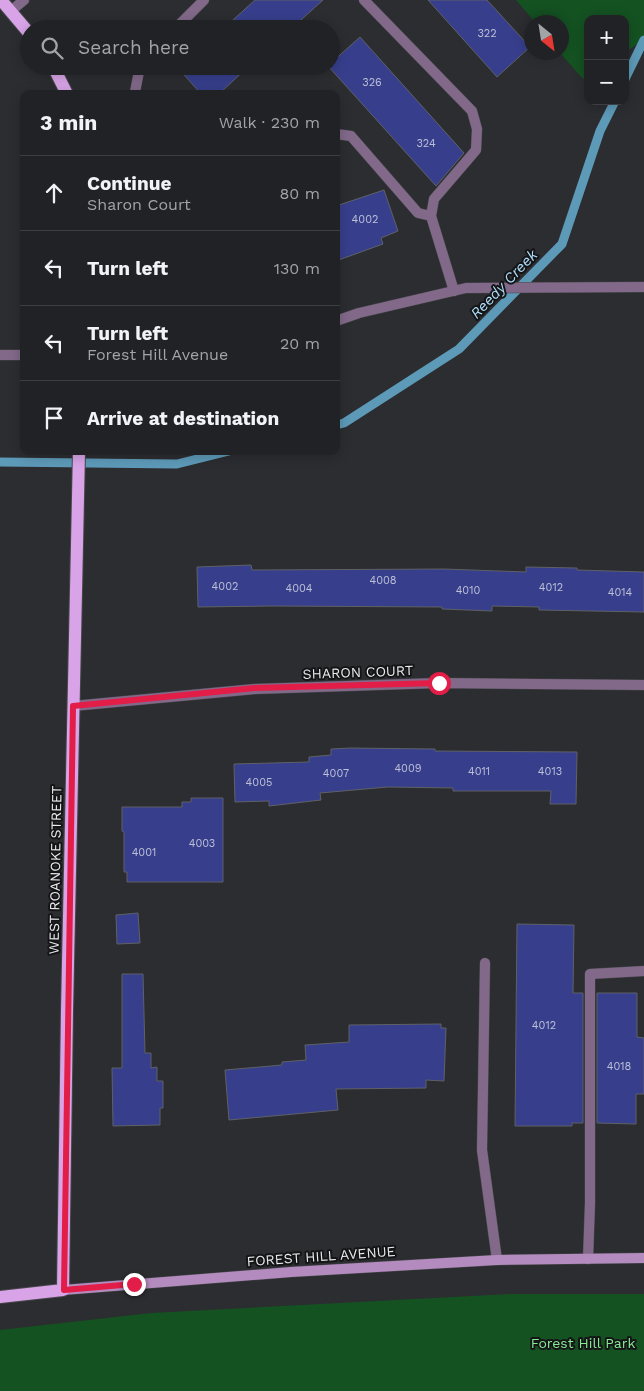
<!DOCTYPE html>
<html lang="en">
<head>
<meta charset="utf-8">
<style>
	body { margin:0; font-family:"Work Sans",sans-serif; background:#292a2d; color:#f1f3f6 }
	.controls { position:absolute; right:15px; top:15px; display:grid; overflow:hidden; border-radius:10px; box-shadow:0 2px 12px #0003 }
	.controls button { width:45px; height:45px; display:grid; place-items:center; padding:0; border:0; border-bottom:1px solid #3e3f42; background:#212225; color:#f1f3f6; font:25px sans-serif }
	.compass { position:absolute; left:524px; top:15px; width:45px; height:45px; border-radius:50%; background:#212225; box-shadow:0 2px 12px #0003; rotate:150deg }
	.stop { position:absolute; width:15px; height:15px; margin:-11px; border:4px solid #e11d48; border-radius:50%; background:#fff }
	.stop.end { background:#e11d48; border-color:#fff; box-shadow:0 1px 5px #0008 }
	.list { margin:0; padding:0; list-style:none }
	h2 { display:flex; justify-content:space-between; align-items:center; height:65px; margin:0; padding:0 20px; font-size:21px }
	h2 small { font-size:16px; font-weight:400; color:#a2a4a7 }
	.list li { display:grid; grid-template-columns:32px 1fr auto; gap:15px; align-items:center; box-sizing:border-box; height:75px; padding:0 20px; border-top:1px solid #3e3f42 }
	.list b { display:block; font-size:19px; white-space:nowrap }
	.list p { margin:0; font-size:16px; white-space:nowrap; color:#a2a4a7 }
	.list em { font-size:16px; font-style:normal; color:#a2a4a7 }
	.icon { flex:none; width:28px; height:28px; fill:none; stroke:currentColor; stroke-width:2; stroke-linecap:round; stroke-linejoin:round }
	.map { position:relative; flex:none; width:644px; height:1391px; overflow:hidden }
	.search { position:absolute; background:#212225; box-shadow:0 2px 12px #0003; left:20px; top:20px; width:320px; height:55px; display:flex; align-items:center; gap:12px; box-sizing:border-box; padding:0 18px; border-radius:28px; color:#a2a4a7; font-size:19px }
	.panel { position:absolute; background:#212225; box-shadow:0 2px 12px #0003; left:20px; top:90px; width:320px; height:365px; border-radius:10px }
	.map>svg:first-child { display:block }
	.green { fill:#145222 }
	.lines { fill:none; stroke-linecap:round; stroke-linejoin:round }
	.stream { stroke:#5d9ab8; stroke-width:9 }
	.building { fill:#373f8d; stroke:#5f6166 }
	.lane-casing { stroke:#47484b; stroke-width:11 }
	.street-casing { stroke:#47484b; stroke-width:11 }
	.secondary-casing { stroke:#47484b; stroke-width:11 }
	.primary-casing { stroke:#47484b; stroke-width:14 }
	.lane { stroke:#82698a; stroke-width:10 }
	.street { stroke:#82698a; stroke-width:10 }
	.secondary { stroke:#b38bbe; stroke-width:10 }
	.primary { stroke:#d8a4e7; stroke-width:12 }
	.route { stroke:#e11d48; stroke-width:6 }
	.labels { text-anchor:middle; stroke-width:4; stroke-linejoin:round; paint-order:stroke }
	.number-label { font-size:11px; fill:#bdc0d6 }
	.street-label { font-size:14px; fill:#eaebee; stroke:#151517 }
	.park-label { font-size:14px; fill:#84ec92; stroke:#151517 }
	.water-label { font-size:15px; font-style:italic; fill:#acdcf8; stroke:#151517 }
</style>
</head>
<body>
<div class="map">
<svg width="644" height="1391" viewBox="0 0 644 1391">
	<rect width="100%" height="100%" fill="#2c2d31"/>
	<path class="green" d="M516,0h128v40l-19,12v-33h-37v57l-5,3 -23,-26 2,-31h-27z
		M512,1294h132v97h-644v-61l151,-17z"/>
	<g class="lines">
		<path class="stream" d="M625,79l19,-39
			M336,425l8,-2 115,-74 103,-105 38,-113 15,-30
			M0,462l177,2 52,-13"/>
	</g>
	<path class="building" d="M255,0h68l-32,29h-68z
		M428,0h59l43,47 -33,30z
		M360,37l104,116 -28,33 -108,-120h3v-3z
		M182,66h67l-30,28h-18l-22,-25z
		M384,190l14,41 -17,7 2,6 -47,17v-55z
		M251,565l1,5 192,-1 82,3v-5l51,1v2l67,2v40l-105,-2v-3l-47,-1v5l-50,-2v-2l-170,-1 -74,1 -1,-40z
		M350,748l85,1v2l142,1 -1,52h-26l1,-13h-98v-3l-65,-1 -68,6 1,7 -52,6v-5l-34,1 -1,-38 75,-2v-5l22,-2v-6z
		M191,798h32v84h-96v-10h-3v-40l-2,-1v-24h60v-5h9z
		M138,913l2,30 -23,1 -1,-29z
		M517,924l57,1 -1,68h10v130h-11v3h-57z
		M122,974h21l2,79h6v15l6,-1v14h6v27h-3v17l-47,1 -1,-58h10z
		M597,993h40v44l7,1v56h-8v30l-39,-1z
		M441,1024v4h5l-2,53 -18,-1v8l-90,1 2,21 -109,10 -4,-50 57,-5v-3l24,-2 -1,-15 44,-3v-17z"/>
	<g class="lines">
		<defs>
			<path id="lane" d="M364,0l108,111 5,18 -1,21 -42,49 -3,17 23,75
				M11,11l13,-11
				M175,29l29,-29
				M137,94l-2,-2 5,-26
				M336,134l15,2 67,77 13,3
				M485,963l-3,187 15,110
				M588,1259l2,-56v-229l54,-3"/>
			<path id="street" d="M336,321l23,-8 107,-25 178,-1
				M0,355h24
				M73,706l182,-17 184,-6 205,2"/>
			<path id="secondary" d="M63,1290l228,-18 206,-12 147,-2"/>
			<path id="primary" d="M1,0l28,33
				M53,66l14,28
				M0,1297l63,-7 4,-280 12,-559"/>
		</defs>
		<use href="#lane" class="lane-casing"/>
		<use href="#street" class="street-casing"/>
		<use href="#secondary" class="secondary-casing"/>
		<use href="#primary" class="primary-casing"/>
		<use href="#lane" class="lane"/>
		<use href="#street" class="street"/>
		<use href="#secondary" class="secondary"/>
		<use href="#primary" class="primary"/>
	</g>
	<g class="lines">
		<path class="route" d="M134,1284l-70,6 9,-584 182,-18 184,-5"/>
	</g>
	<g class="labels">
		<g class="number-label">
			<text x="487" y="37">322</text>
			<text x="372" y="86">326</text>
			<text x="426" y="147">324</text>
			<text x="365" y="223">4002</text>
			<text x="383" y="584">4008</text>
			<text x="225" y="590">4002</text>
			<text x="551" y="591">4012</text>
			<text x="299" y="592">4004</text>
			<text x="468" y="594">4010</text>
			<text x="620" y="596">4014</text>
			<text x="408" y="772">4009</text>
			<text x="479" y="775">4011</text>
			<text x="550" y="775">4013</text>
			<text x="336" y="777">4007</text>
			<text x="259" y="786">4005</text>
			<text x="202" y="847">4003</text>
			<text x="144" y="856">4001</text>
			<text x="544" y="1029">4012</text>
			<text x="619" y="1070">4018</text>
		</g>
		<g class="street-label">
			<text transform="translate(358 672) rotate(-2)" y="5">SHARON COURT</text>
			<text transform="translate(55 870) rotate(-89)" y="5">WEST ROANOKE STREET</text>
			<text transform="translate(321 1256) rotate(-4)" y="5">FOREST HILL AVENUE</text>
		</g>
		<g class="park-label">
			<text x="583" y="1348">Forest Hill Park</text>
		</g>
		<g class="water-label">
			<text transform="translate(504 284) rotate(-46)" y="5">Reedy Creek</text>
		</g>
	</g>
</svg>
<div class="controls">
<button>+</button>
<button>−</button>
</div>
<svg class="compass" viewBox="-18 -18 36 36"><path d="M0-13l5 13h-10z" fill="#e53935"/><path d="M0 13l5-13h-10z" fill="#a2a4a7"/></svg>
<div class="stop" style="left:439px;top:683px"></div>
<div class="stop end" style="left:134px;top:1284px"></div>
<div class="search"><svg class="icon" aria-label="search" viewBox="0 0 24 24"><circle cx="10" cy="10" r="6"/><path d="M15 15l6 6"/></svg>Search here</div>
<section class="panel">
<h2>3 min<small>Walk · 230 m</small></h2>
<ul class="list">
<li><svg class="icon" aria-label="ahead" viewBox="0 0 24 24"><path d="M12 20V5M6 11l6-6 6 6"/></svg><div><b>Continue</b><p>Sharon Court</p></div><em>80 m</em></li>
<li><svg class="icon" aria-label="left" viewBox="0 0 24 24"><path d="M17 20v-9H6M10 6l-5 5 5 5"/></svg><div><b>Turn left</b></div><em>130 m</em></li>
<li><svg class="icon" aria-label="left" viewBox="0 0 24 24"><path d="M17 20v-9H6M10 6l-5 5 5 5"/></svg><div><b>Turn left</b><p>Forest Hill Avenue</p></div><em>20 m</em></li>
<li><svg class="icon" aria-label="arrive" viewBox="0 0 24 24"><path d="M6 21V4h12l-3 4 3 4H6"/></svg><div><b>Arrive at destination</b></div></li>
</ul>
</section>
</div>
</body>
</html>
